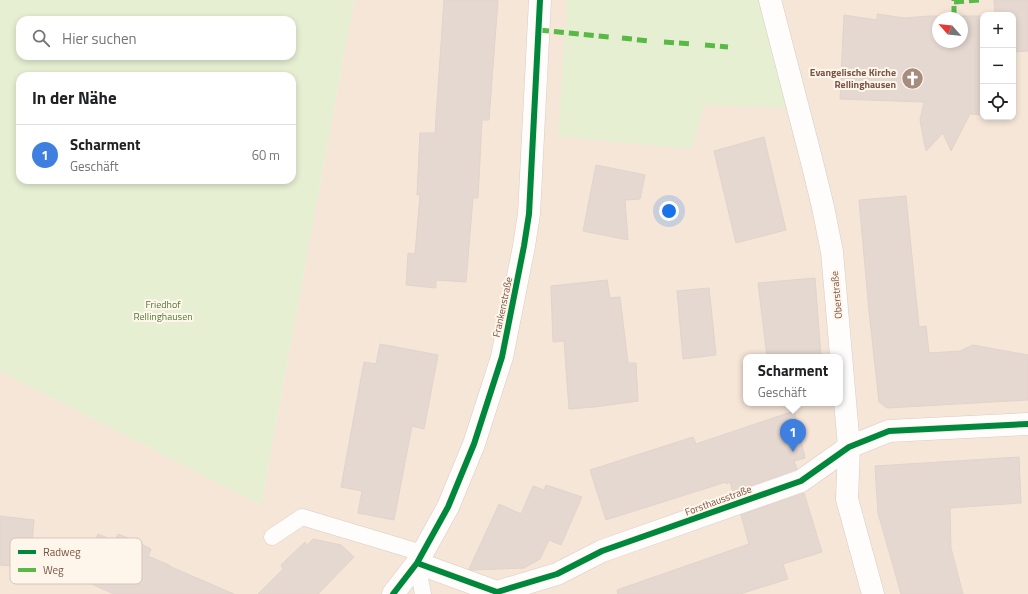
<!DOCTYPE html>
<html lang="de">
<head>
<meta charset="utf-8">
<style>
	body { margin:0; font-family:"Titillium Web",sans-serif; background:#f2f2f2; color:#202124 }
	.controls { position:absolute; right:12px; top:12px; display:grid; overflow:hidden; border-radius:8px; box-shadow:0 2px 6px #0003 }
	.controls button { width:36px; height:36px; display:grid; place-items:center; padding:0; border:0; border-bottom:1px solid #e0e0e0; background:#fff; color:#202124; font:20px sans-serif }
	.compass { position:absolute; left:932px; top:12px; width:36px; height:36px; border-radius:50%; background:#fff; box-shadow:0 2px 6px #0003; rotate:297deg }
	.you { position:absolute; left:669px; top:211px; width:14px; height:14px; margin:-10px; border:3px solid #fff; border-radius:50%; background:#1a73e8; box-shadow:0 0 0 6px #1a73e833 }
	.badge { display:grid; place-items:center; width:26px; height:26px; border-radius:50%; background:#a68b7f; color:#fff; font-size:13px; font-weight:700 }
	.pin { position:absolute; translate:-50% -33px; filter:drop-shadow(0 1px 2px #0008) }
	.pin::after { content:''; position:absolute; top:21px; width:14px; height:12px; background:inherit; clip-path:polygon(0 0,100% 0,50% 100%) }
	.popup { position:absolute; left:743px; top:354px; width:100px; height:52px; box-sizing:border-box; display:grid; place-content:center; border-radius:8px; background:#fff; filter:drop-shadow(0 1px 3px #0005); font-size:13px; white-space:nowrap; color:#757577 }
	.popup b { font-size:15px; color:#202124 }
	.popup::after { content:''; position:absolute; left:50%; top:100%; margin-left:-8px; border:8px solid transparent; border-top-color:#fff }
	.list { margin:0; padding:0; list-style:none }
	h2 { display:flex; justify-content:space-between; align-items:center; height:52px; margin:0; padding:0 16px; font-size:17px }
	h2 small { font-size:13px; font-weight:400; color:#757577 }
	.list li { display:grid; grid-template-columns:26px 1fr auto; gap:12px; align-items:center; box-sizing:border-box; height:60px; padding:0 16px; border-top:1px solid #e0e0e0 }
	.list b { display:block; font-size:15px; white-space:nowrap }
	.list p { margin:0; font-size:13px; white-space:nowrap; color:#757577 }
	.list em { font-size:13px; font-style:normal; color:#757577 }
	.icon { flex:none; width:22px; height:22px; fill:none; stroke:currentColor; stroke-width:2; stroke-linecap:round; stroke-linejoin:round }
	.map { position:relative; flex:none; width:1028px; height:594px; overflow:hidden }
	.search { position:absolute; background:#fff; box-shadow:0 2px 6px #0003; left:16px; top:16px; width:280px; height:44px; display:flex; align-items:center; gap:10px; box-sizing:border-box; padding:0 14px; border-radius:12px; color:#757577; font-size:15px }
	.panel { position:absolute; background:#fff; box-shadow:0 2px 6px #0003; left:16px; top:72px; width:280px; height:112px; border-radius:12px }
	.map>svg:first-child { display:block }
	.residential { fill:#f5e6d8; fill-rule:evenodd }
	.green { fill:#e6efd2; fill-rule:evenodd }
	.building { fill:#e5d8d0; stroke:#e2d3cb; fill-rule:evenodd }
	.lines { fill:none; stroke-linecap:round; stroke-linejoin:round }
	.lane-casing { stroke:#d7ccc6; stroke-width:17 }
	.street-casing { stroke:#d7ccc6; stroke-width:23 }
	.secondary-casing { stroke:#d8ccc6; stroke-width:23 }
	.lane { stroke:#fefdfc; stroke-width:16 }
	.street { stroke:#fefdfc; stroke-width:22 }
	.secondary { stroke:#fefdfc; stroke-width:22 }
	.quiet { stroke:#58b947; stroke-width:5; stroke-dasharray:10 5; stroke-linecap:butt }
	.cycleway-casing { stroke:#fff6eb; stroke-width:8 }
	.cycleway { stroke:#00873e; stroke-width:6 }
	.labels { text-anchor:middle; stroke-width:4; stroke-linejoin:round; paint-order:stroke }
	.poi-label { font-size:10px; font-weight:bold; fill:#7a5446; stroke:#fff6eb; text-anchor:end }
	.street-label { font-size:10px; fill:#7a5446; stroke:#fff6eb }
	.park-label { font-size:10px; fill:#527a3a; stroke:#fff6eb }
	.key { fill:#fff6eb; stroke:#d7c5ba; stroke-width:1 }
	.key-label { font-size:11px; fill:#7a5446 }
</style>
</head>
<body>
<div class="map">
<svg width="1028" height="594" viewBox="0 0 1028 594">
	<rect width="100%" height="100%" fill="#f9f1e9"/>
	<path class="residential" d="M354,0h184l-11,215 -55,229 -82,150h-390v-223l261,134z
		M542,0h486v594h-633l24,-32 83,-204zM983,15h30v102h-30zM938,18h24v24h-24zM746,357h94v46h-94z"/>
	<path class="green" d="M0,0h354l-93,505 -261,-134zM20,20h272v36h-272zM20,76h272v104h-272z
		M567,0h201l28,108 -92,-3 -13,44 -133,-13z"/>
	<path class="building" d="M444,0h54l-9,120h-7l-4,78h-5l-7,84 -30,-2v8l-30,-3 2,-32 7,1 5,-59h-3l3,-62h15z
		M994,0h34v51l-15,1v-37h-18z
		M877,14l27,4 26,-2h53v99l-13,-1 -19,37 -8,-18 -17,18 -6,-31 4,-18 -84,-3 4,-84 33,5zM938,18h24v24h-24z
		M764,137l22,93 -50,13 -22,-92z
		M596,165l49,10 -5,24 -15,1 3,40 -45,-9z
		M906,196l13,131 7,-1 3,27 31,-2 13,-6 55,10v45l-141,8 -8,-6 -10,-91 -10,-111z
		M815,278l6,79h-54l-9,-74z
		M607,280l3,18 10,-1 8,66h8l2,38 -44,6 -25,2 -5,-68 -11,1 -2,-56z
		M709,288l7,67 -33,4 -6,-68z
		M380,344l58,11 -14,74 -12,-3 -18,94 -36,-7 4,-22 -21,-4 23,-125 12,2z
		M794,411l11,47 -11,3 3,8 -2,1 -62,22 -3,-10 -4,2v-2l-120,38 -16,-50 103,-33 3,7z
		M1019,457l2,46 -71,5 1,40 12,46h-62l-23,-81 -3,-47z
		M546,485l36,12 -21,48 -12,-5 -9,19 -16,9 -51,2 -4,-1 30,-65 22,10 12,-28 11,4z
		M804,493l18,59 -39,12 5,15 -48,15h-122l-1,-4 132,-46 -8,-29z
		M0,516l34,4 -4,48 -30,-3z
		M98,534l17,7 3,-7 15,6 18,9 -3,7 21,9v1l65,28h-120l-36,-16z
		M313,539l28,6 13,12 -36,37h-60l25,-25 -2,-4 24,-23 2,3z"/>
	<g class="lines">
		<defs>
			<path id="lane" d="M272,537l30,-20 120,36
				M417,563l6,31"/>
			<path id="street" d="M770,0l42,162 11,45 9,45 17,195 -2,52 26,95
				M417,563l80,29 60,-18 45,-23 199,-70 48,-34 40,-16 139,-7"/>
			<path id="secondary" d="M393,594l24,-31 31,-56 26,-63 28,-87 22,-111 5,-32 11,-214"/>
		</defs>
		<use href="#lane" class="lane-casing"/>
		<use href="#street" class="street-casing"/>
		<use href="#secondary" class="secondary-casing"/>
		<use href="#lane" class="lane"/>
		<use href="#street" class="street"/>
		<use href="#secondary" class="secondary"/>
		<path class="quiet" d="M954,2l25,-2
			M954,16v-16
			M539,30l70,7
			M622,38l27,3
			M664,42l28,2
			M705,45l23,2"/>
		<defs>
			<path id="cycleway" d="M417,563l80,29 60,-18 45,-23 199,-70 48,-34 40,-16 139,-7
				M393,594l24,-31 31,-56 26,-63 28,-87 22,-111 5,-32 11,-214"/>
		</defs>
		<use href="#cycleway" class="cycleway-casing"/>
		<use href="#cycleway" class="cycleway"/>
	</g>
	<defs>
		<symbol id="church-disc" viewBox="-11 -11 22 22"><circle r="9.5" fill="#a68b7f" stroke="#fff6eb"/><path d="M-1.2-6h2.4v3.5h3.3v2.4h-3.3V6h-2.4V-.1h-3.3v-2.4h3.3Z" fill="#fff"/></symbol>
	</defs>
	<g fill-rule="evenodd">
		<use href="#church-disc" x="900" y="66" width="25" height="25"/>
	</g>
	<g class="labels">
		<g class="poi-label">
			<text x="896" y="76">Evangelische Kirche<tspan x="896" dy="12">Rellinghausen</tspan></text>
		</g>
		<g class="street-label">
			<text transform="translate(836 295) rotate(-95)" y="4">Oberstraße</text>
			<text transform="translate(502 307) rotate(-78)" y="4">Frankenstraße</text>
			<text transform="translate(718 500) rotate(-20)" y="4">Forsthausstraße</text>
		</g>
		<g class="park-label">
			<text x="163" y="308">Friedhof<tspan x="163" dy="12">Rellinghausen</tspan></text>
		</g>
	</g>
	<rect x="10" y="538" width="132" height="46" rx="6" class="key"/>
	<rect x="18" y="550" width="18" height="4" fill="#00873e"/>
	<rect x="18" y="568" width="18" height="4" fill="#58b947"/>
	<g class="key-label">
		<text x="43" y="556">Radweg</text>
		<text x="43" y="574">Weg</text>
	</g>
</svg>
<div class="controls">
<button>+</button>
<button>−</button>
<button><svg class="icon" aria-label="locate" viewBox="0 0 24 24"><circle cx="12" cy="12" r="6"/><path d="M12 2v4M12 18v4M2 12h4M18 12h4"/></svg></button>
</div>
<svg class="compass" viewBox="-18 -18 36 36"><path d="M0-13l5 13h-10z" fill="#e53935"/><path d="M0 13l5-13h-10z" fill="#757577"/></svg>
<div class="you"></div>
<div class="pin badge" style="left:793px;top:452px;background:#3f7fe0">1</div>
<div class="popup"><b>Scharment</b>Geschäft</div>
<div class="search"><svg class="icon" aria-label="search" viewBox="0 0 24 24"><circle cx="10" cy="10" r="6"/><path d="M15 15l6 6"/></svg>Hier suchen</div>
<section class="panel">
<h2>In der Nähe<small></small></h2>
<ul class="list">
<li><span class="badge" style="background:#3f7fe0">1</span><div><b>Scharment</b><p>Geschäft</p></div><em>60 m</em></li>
</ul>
</section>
</div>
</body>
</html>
